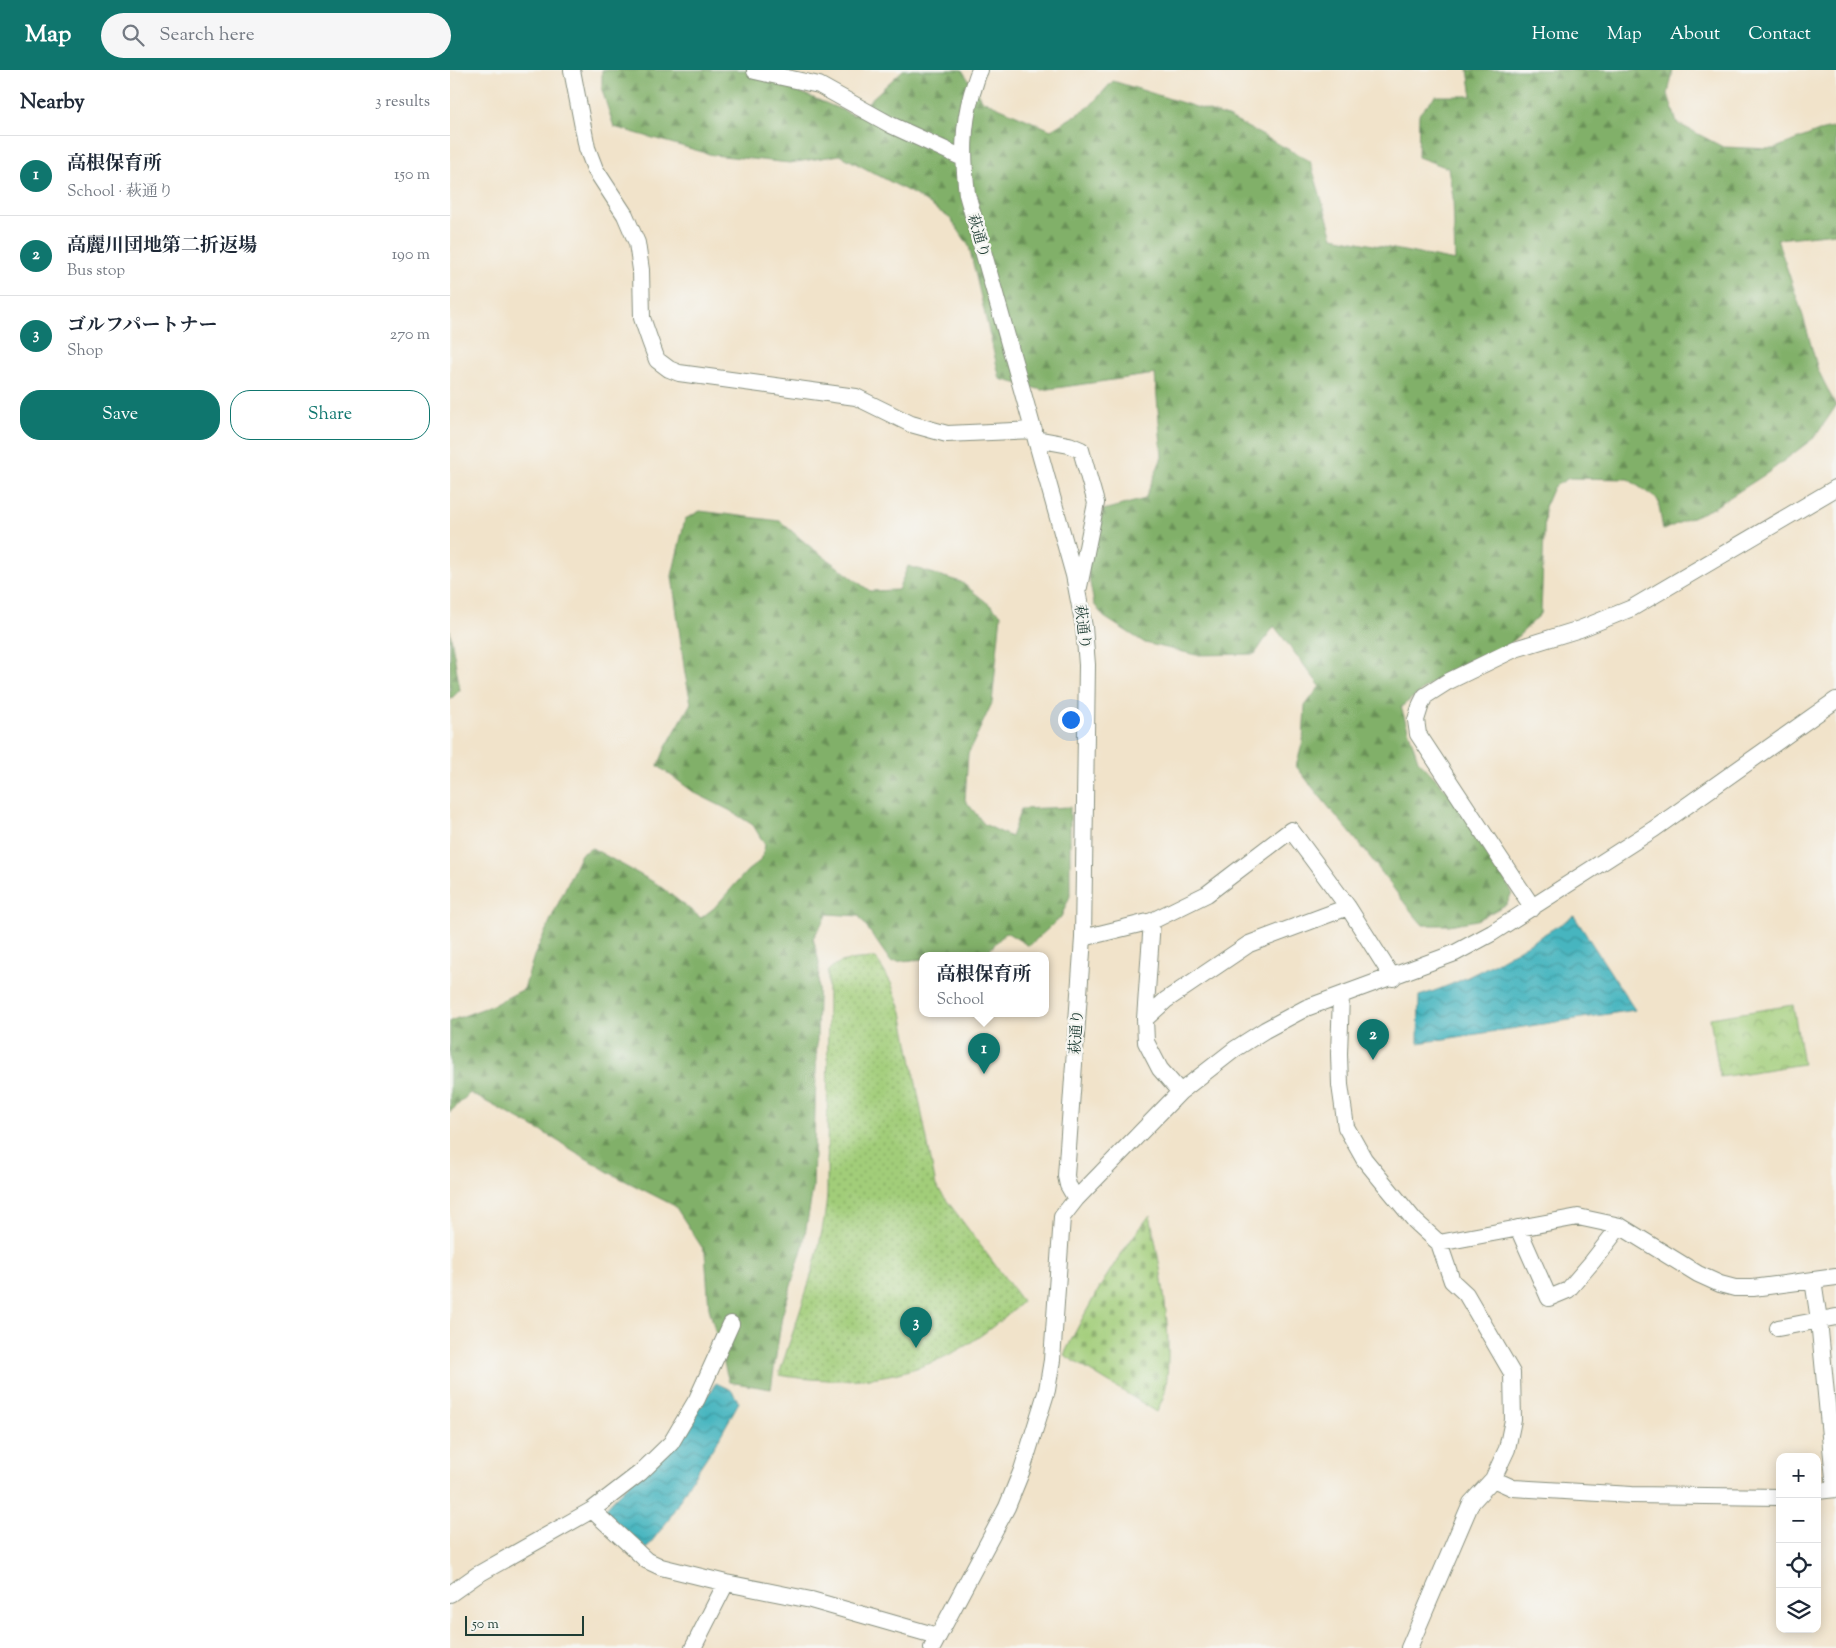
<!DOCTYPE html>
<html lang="en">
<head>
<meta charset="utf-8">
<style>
	body { margin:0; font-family:"Sorts Mill Goudy","Noto Serif JP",serif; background:#f6f6f7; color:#1f2937 }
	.controls { position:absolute; right:15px; bottom:15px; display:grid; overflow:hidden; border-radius:10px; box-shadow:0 2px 12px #0003 }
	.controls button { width:45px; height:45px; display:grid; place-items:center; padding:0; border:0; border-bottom:1px solid #e0e1e3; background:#fff; color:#1f2937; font:25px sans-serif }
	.scale { position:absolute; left:15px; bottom:12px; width:119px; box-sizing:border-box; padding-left:5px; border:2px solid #1f3d34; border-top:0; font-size:14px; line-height:18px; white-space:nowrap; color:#1f3d34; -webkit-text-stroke:4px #f6f6f2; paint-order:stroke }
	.you { position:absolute; left:620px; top:649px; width:18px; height:18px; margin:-12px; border:4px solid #fff; border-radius:50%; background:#1a73e8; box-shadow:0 0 0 8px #1a73e833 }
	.badge { display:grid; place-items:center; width:32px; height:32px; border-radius:50%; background:#0f766e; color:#fff; font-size:16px; font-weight:700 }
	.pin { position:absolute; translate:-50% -41px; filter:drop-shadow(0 1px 2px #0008) }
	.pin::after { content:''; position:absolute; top:26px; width:18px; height:15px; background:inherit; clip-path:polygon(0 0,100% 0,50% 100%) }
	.popup { position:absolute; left:469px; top:882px; width:130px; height:65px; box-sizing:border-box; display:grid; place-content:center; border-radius:10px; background:#fff; filter:drop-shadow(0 1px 4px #0005); font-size:16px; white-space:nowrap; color:#747a83 }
	.popup b { font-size:19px; color:#1f2937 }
	.popup::after { content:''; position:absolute; left:50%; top:100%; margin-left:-10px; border:10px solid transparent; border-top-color:#fff }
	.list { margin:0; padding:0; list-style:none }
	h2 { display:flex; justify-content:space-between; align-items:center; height:65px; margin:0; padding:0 20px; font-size:21px }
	h2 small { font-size:16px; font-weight:400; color:#747a83 }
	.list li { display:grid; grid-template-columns:32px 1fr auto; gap:15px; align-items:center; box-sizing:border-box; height:80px; padding:0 20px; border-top:1px solid #e0e1e3 }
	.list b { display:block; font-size:19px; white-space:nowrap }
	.list p { margin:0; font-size:16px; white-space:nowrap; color:#747a83 }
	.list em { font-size:16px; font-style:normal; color:#747a83 }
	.actions { display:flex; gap:10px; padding:15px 20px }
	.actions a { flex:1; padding:11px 0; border:1px solid #0f766e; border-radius:20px; text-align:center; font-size:18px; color:#0f766e }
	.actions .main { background:#0f766e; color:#fff }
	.icon { flex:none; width:28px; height:28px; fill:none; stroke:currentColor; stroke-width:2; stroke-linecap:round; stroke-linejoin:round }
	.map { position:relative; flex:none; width:1386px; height:1578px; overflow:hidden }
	header { display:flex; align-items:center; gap:30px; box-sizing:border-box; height:70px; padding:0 25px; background:#0f766e; color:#fff }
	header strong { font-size:24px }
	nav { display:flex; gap:28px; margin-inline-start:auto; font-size:18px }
	.search { width:350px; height:45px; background:#f6f6f7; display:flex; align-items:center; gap:12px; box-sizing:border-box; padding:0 18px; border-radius:28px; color:#747a83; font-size:19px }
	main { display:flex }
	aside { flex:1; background:#fff }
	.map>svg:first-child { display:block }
	.grass { fill:url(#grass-dots); stroke:#608556 }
	.forest { fill:url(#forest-firs); stroke:#50764e }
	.cemetery { fill:url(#cemetery-stones); stroke:#608556 }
	.park { fill:url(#park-crowns); stroke:#608556 }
	.water { fill:url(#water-waves); stroke:#32797a }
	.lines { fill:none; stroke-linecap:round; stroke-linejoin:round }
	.minor-casing { stroke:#88907f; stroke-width:18 }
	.minor { stroke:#fff; stroke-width:16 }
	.labels { text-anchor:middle; stroke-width:4.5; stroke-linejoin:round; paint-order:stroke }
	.street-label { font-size:15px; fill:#1f3d34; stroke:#f6f6f2 }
</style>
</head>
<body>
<header>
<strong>Map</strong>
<div class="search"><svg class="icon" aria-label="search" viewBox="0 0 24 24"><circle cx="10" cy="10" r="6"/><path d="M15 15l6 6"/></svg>Search here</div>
<nav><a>Home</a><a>Map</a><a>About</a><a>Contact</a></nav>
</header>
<main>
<aside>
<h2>Nearby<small>3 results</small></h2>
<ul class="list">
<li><span class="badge">1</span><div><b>高根保育所</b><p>School · 萩通り</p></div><em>150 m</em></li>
<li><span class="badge">2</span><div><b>高麗川団地第二折返場</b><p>Bus stop</p></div><em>190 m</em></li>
<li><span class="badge">3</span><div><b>ゴルフパートナー</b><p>Shop</p></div><em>270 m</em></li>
</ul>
<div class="actions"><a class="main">Save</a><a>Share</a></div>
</aside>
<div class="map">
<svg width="1386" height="1578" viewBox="0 0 1386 1578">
	<defs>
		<pattern id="grass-dots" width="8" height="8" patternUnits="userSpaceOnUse" patternTransform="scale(1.25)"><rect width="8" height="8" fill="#a2cd79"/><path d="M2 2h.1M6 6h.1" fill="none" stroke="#83a864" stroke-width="1.8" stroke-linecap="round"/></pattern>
		<pattern id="forest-firs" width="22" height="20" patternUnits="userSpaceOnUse" patternTransform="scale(1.25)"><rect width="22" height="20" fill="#81b069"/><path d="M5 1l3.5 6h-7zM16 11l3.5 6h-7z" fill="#699057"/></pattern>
		<pattern id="cemetery-stones" width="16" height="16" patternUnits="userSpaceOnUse" patternTransform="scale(1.25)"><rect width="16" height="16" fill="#a2cd79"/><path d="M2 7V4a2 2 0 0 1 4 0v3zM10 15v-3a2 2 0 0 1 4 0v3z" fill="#83a864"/></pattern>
		<pattern id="park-crowns" width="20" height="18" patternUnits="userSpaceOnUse" patternTransform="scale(1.25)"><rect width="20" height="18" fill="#a2cd79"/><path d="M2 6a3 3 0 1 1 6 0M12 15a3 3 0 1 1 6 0" fill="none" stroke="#83a864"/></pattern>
		<pattern id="water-waves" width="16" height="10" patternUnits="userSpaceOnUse" patternTransform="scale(1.25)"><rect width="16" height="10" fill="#46b5bf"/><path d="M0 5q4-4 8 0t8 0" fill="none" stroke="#3a949c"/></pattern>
	</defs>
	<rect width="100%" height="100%" fill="#f6f6f2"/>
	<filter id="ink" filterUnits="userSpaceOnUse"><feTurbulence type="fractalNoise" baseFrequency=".02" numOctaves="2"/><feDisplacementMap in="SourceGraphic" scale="10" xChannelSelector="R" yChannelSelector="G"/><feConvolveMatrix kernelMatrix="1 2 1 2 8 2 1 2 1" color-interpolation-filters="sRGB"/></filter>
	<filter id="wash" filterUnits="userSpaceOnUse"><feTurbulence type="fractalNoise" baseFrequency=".0096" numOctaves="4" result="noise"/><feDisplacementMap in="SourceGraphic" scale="20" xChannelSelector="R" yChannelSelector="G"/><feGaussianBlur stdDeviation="1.12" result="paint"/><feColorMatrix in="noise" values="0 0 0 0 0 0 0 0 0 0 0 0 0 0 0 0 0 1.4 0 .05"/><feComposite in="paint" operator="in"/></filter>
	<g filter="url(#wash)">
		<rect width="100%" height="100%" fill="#f1e3ca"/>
		<path class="grass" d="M426,888l15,25 11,29 34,174 86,115 -2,3c-18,15 -35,30 -55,42 -57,34 -122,40 -186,29 18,-58 43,-119 48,-180l1,-224c11,-13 32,-12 48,-13z"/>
		<path class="forest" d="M152,0h145l107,45 49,-45h59l20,30 69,30 38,-23 24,-26 115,36 82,44 23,76 122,24 -2,-64 -5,-29 -30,-11 1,-43 16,-18h37l-4,-26h205l-5,24 9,29 46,24 50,2 46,-18 17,-4v106l-59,6 26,77 15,54 18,36 -21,31 -46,35 -56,36 -50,22 -5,-30 -30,-21 -59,-1 -16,9 -8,19 -4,108 -31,30 -76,37 -33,26 17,53 41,43 53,89 -5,12 -30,16 -28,5h-26c-21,-23 -37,-48 -57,-73 -23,-29 -48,-56 -70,-86l7,-25 2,-35 15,-20 -46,-60 -19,28 -59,1 -51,-12 -41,-26 -10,-13 -7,-37 16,-57 42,-11 17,-42 -7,-83 -113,16 -42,-11 -31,-133 -18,-27 -34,-23 -77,-41 -50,8 -77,-8 -99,-28 -12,-37z
			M250,441l80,10 28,24 62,46 28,-1 10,-24 53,16 40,32 -9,89 -24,51 -3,46 19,24 27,13 10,-28 49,-2v89l-9,21 -32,29 -23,-14 -21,23h-62v4l-32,3 -32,-46 -31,-2 -15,24 6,24 -6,226 -10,58 -21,70 -11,73 -42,-7 -20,-74 -4,-56 -30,-46 -65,-33 -67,-41 -73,-39 -20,19v-91l43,-16 31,-16 10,-33 47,-102 11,-6 65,36 44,34 13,-10 33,-37 14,-11 4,-15 -12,-20 -24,-15 -34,-17 -37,-27 8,-19 25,-44 -6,-29 -13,-98 13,-57z
			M0,561l10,59 -10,10z"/>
		<path class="cemetery" d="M700,1145c11,54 23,117 16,171 -1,9 -6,18 -9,26l-93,-57c25,-52 50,-95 86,-140z"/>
		<path class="park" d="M1343,935l10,59 -83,13 -10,-59z"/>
		<path class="water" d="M1124,846l61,94 -217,33 1,-47c56,-17 105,-50 155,-80z
			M266,1313l15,7 8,12 -21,38 -28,42 -21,37 -23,30 -42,-39 97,-105z"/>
	</g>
	<g filter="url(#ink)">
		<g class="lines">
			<defs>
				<path id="minor" d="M122,0l15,78 8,21 30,46 12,28 4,27 1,48 8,23 7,19 12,9 10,4 177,24 55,27 36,10 87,-4
					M530,0c-4,7 -5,15 -8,23 -10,34 -9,66 -5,101l107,381 10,52 3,38 -4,273 -17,238 2,9 8,14
					M305,1l64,14 72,40 72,33
					M586,369l33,6 12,5 15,53 -17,84
					M1083,838l-115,-174 -2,-14 5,-16 4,-8 22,-14 68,-33 65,-20 52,-21 204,-120
					M702,851l-7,98 1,23 14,27 20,23
					M633,868l69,-17 55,-27 84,-64 57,77 45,71
					M891,925l-2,59 1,31 6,42 18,32 51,62 24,22 139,-26 42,9 78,48 22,10 15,4h18l83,-11
					M695,949l21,-19 83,-56 99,-37
					M1068,1158l31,70 19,-8 24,-28 28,-36
					M1363,1210l6,40 16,169
					M1328,1258l58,-11
					M1043,1409l20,9 119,7 148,2
					M1367,1421l19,-2
					M142,1440l54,50 15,7 65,16 85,17 126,36
					M0,1524l27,-19 115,-65 48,-37 31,-30 26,-44 34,-75
					M243,1578l33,-65
					M482,1578l75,-141 15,-37 25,-80 5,-30 10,-143 14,-18 104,-107 55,-43 30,-19 41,-22 149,-55 37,-20 162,-104 182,-129
					M959,1578l62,-145 22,-24 14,-30 6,-29 -1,-47 -46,-79 -14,-13 -13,-38"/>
			</defs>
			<use href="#minor" class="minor-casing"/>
			<use href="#minor" class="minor"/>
		</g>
	</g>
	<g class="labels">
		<g class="street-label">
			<text transform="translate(529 166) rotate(74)" y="5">萩通り</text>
			<text transform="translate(633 557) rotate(83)" y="5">萩通り</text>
			<text transform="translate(626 962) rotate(-86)" y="5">萩通り</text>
		</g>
	</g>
</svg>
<div class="controls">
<button>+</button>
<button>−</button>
<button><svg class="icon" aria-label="locate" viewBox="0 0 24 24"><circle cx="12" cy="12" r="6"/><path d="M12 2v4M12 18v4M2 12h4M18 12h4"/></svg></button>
<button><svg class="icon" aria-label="layers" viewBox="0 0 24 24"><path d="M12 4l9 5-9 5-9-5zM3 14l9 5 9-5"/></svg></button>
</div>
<div class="scale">50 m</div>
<div class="you"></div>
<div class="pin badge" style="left:534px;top:1004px">1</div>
<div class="popup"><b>高根保育所</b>School</div>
<div class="pin badge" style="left:923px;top:990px">2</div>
<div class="pin badge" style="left:466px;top:1278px">3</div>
</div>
</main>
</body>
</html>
